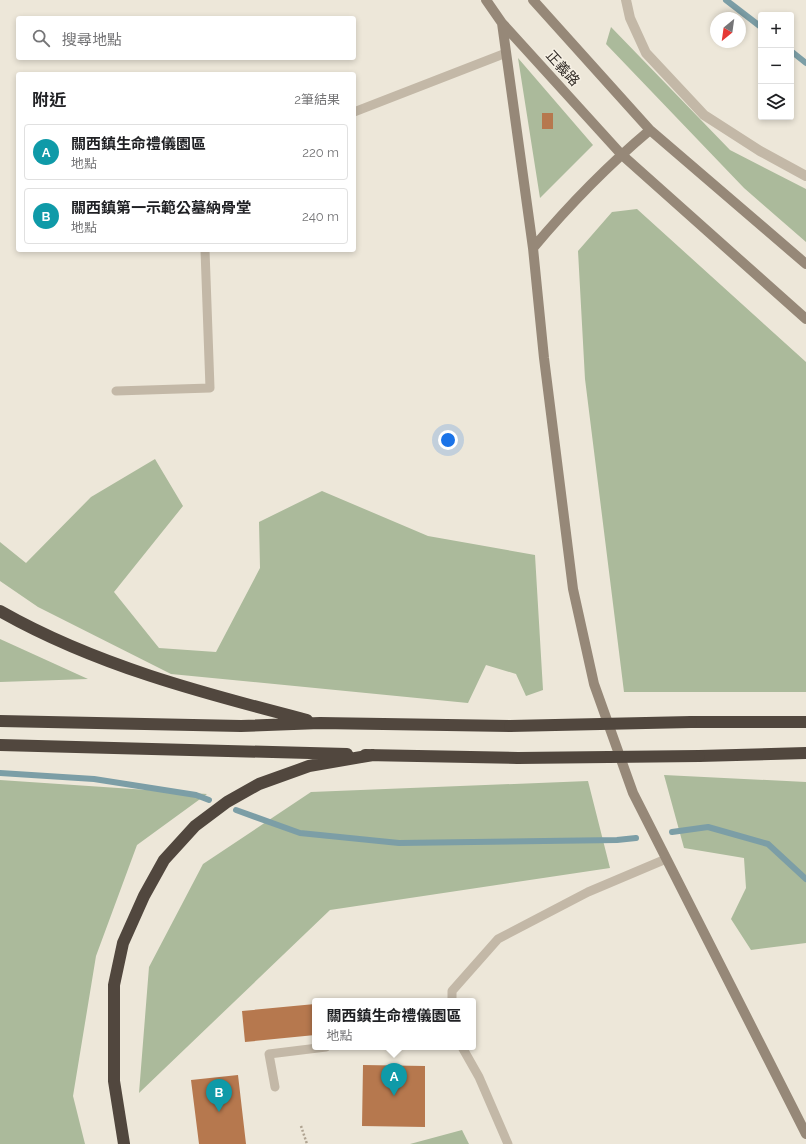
<!DOCTYPE html>
<html lang="zh-TW">
<head>
<meta charset="utf-8">
<style>
	body { margin:0; font-family:Raleway,"Noto Sans TC",sans-serif; background:#f2f2f2; color:#202124 }
	.controls { position:absolute; right:12px; top:12px; display:grid; overflow:hidden; border-radius:4px; box-shadow:0 2px 6px #0003 }
	.controls button { width:36px; height:36px; display:grid; place-items:center; padding:0; border:0; border-bottom:1px solid #e0e0e0; background:#fff; color:#202124; font:20px sans-serif }
	.compass { position:absolute; left:710px; top:12px; width:36px; height:36px; border-radius:50%; background:#fff; box-shadow:0 2px 6px #0003; rotate:209deg }
	.you { position:absolute; left:448px; top:440px; width:14px; height:14px; margin:-10px; border:3px solid #fff; border-radius:50%; background:#1a73e8; box-shadow:0 0 0 6px #1a73e833 }
	.badge { display:grid; place-items:center; width:26px; height:26px; border-radius:50%; background:#b45309; color:#fff; font-size:13px; font-weight:700 }
	.pin { position:absolute; translate:-50% -33px; filter:drop-shadow(0 1px 2px #0008) }
	.pin::after { content:''; position:absolute; top:21px; width:14px; height:12px; background:inherit; clip-path:polygon(0 0,100% 0,50% 100%) }
	.popup { position:absolute; left:312px; top:998px; width:164px; height:52px; box-sizing:border-box; display:grid; place-content:center; border-radius:4px; background:#fff; filter:drop-shadow(0 1px 3px #0005); font-size:13px; white-space:nowrap; color:#757577 }
	.popup b { font-size:15px; color:#202124 }
	.popup::after { content:''; position:absolute; left:50%; top:100%; margin-left:-8px; border:8px solid transparent; border-top-color:#fff }
	.list { margin:0; padding:0; list-style:none }
	h2 { display:flex; justify-content:space-between; align-items:center; height:52px; margin:0; padding:0 16px; font-size:17px }
	h2 small { font-size:13px; font-weight:400; color:#757577 }
	.list li { display:grid; grid-template-columns:26px 1fr auto; gap:12px; align-items:center; box-sizing:border-box; height:56px; margin:0 8px 8px; padding:0 8px; border:1px solid #e0e0e0; border-radius:4px }
	.list b { display:block; font-size:15px; white-space:nowrap }
	.list p { margin:0; font-size:13px; white-space:nowrap; color:#757577 }
	.list em { font-size:13px; font-style:normal; color:#757577 }
	.icon { flex:none; width:22px; height:22px; fill:none; stroke:currentColor; stroke-width:2; stroke-linecap:round; stroke-linejoin:round }
	.map { position:relative; flex:none; width:806px; height:1144px; overflow:hidden }
	.search { position:absolute; background:#fff; box-shadow:0 2px 6px #0003; left:16px; top:16px; width:340px; height:44px; display:flex; align-items:center; gap:10px; box-sizing:border-box; padding:0 14px; border-radius:4px; color:#757577; font-size:15px }
	.panel { position:absolute; background:#fff; box-shadow:0 2px 6px #0003; left:16px; top:72px; width:340px; height:180px; border-radius:4px }
	.map>svg:first-child { display:block }
	.green { fill:#abba9b }
	.lines { fill:none; stroke-linecap:round; stroke-linejoin:round }
	.stream { stroke:#7c9ea6; stroke-width:6 }
	.building { fill:#b6784e }
	.path { stroke:#afa391; stroke-width:2.5; stroke-dasharray:2 2; stroke-linecap:butt }
	.lane { stroke:#c3b8a7; stroke-width:9 }
	.street { stroke:#c3b8a7; stroke-width:10 }
	.secondary { stroke:#968878; stroke-width:10 }
	.highway { stroke:#51473e; stroke-width:12 }
	.highway-bridge { stroke:#51473e; stroke-width:12 }
	.labels { text-anchor:middle; stroke-width:3; stroke-linejoin:round; paint-order:stroke }
	.street-label { font-size:14px; fill:#312b26; stroke:#f6f0e4 }
</style>
</head>
<body>
<div class="map">
<svg width="806" height="1144" viewBox="0 0 806 1144">
	<rect width="100%" height="100%" fill="#ede7d9"/>
	<path class="green" d="M611,27l119,123 76,39v53l-62,-54 -138,-144z
		M518,58l75,87 -53,53z
		M637,209l169,153v330h-182l-39,-313 -7,-128 34,-39z
		M155,459l28,47 -69,86 45,56 57,4 44,-84 -1,-46 63,-31 106,45 107,19 8,135 -17,6 -10,-22 -30,-9 -18,38 -297,-29 -133,-67 -38,-26v-39l26,21 65,-66z
		M0,639l88,40 -88,3z
		M664,775l142,7v161l-55,7 -20,-31 15,-31 -2,-30 -60,-10z
		M0,780l207,14 -70,51 -41,111 -23,140 12,48h-85z
		M588,781l22,87 -280,42 -191,183 10,-126 54,-103 108,-72z
		M462,1130l7,14h-59z"/>
	<g class="lines">
		<path class="stream" d="M726,0l35,27
			M791,51l15,12
			M0,773l94,6 102,16 13,5
			M236,810l64,23 99,10 218,-3 19,-2
			M672,832l36,-5 60,17 38,35"/>
	</g>
	<path class="building" d="M542,113h11v16h-11z
		M315,1004v31l-70,7 -3,-31z
		M363,1065l62,1v61l-63,-1z
		M238,1075l8,69h-47l-8,-64z"/>
	<g class="lines">
		<path class="path" d="M301,1126l6,18"/>
		<path class="lane" d="M354,112l152,-59
			M116,391l94,-3 -5,-138
			M452,1001v-10l46,-52 90,-47 78,-33
			M462,1047l17,30 29,67
			M275,1087l-6,-33 57,-7"/>
		<path class="street" d="M626,0l4,18 16,35 58,62 56,36 46,25"/>
		<path class="secondary" d="M486,0l16,23 119,131 185,165
			M533,0l117,130 156,134
			M502,23l31,225 11,110 29,231 21,95 39,109 173,341
			M533,248c37,-44 73,-81 117,-118"/>
		<path class="highway" d="M0,611c95,54 202,82 307,109
			M0,721l241,5 79,-3 190,3
			M691,722h115
			M0,745l347,9
			M365,755l153,3
			M699,756l107,-3
			M124,1144l-10,-63v-96l9,-42 21,-47 20,-36 31,-34 32,-24 32,-18 50,-18 64,-11"/>
		<path class="highway-bridge" d="M510,726l181,-4
			M518,758l181,-2"/>
	</g>
	<g class="labels">
		<g class="street-label">
			<text transform="translate(563 68) rotate(48)" y="5">正義路</text>
		</g>
	</g>
</svg>
<div class="controls">
<button>+</button>
<button>−</button>
<button><svg class="icon" aria-label="layers" viewBox="0 0 24 24"><path d="M12 4l9 5-9 5-9-5zM3 14l9 5 9-5"/></svg></button>
</div>
<svg class="compass" viewBox="-18 -18 36 36"><path d="M0-13l5 13h-10z" fill="#e53935"/><path d="M0 13l5-13h-10z" fill="#757577"/></svg>
<div class="you"></div>
<div class="pin badge" style="left:394px;top:1096px;background:#0f9aa8">A</div>
<div class="popup"><b>關西鎮生命禮儀園區</b>地點</div>
<div class="pin badge" style="left:219px;top:1112px;background:#0f9aa8">B</div>
<div class="search"><svg class="icon" aria-label="search" viewBox="0 0 24 24"><circle cx="10" cy="10" r="6"/><path d="M15 15l6 6"/></svg>搜尋地點</div>
<section class="panel">
<h2>附近<small>2筆結果</small></h2>
<ul class="list">
<li><span class="badge" style="background:#0f9aa8">A</span><div><b>關西鎮生命禮儀園區</b><p>地點</p></div><em>220 m</em></li>
<li><span class="badge" style="background:#0f9aa8">B</span><div><b>關西鎮第一示範公墓納骨堂</b><p>地點</p></div><em>240 m</em></li>
</ul>
</section>
</div>
</body>
</html>
